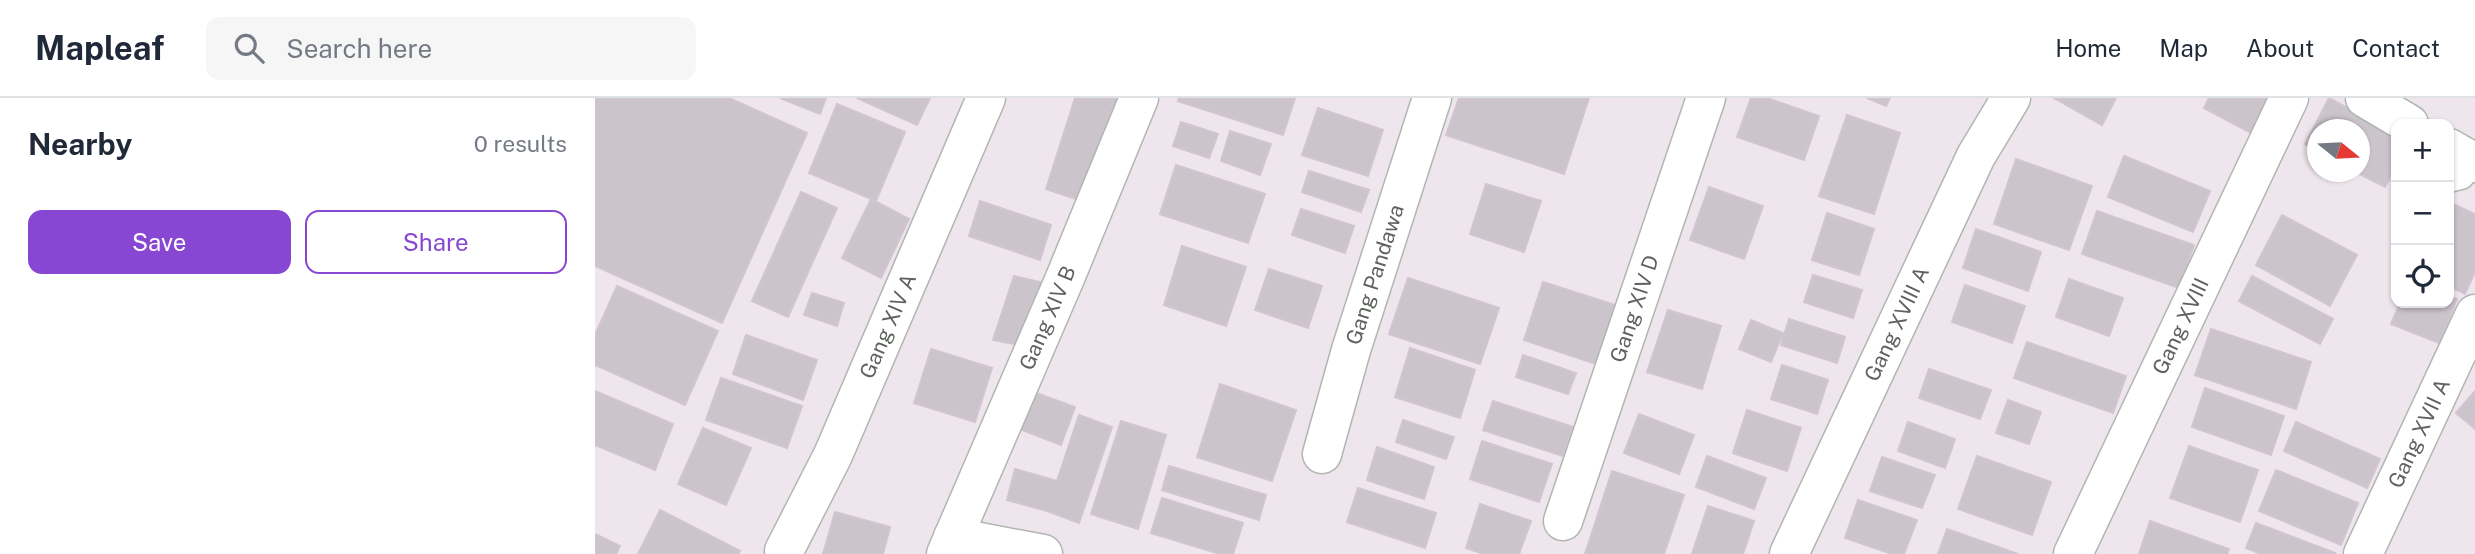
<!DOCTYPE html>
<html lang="en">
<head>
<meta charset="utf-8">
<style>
	body { margin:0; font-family:"Public Sans",sans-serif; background:#f6f6f7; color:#1f2937 }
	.controls { position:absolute; right:21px; top:21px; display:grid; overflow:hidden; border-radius:14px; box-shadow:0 2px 5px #0004 }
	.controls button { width:63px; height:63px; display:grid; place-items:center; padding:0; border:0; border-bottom:2px solid #e0e1e3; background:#fff; color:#1f2937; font:35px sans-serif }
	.compass { position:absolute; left:1712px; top:21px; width:63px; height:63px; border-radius:50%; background:#fff; box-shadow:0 2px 5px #0004; rotate:108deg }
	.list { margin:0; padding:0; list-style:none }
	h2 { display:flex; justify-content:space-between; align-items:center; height:91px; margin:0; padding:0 28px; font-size:30px }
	h2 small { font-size:23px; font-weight:400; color:#747a83 }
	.actions { display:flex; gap:14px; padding:21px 28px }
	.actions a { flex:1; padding:16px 0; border:2px solid #8847d3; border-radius:14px; text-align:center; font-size:24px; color:#8847d3 }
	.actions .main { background:#8847d3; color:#fff }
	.icon { flex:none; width:38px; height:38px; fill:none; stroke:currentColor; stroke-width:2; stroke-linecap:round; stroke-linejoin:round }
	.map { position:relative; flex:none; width:1880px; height:456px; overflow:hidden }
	header { display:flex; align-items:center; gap:42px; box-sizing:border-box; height:98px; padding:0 35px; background:#fff; border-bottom:2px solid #e0e1e3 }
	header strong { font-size:33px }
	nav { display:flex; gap:38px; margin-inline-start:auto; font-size:24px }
	.search { width:490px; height:63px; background:#f6f6f7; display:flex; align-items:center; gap:18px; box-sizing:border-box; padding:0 24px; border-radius:14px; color:#747a83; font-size:26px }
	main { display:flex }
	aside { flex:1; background:#fff }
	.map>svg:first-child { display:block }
	.building { fill:#cbc4cb; stroke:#d2c5d1; stroke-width:2 }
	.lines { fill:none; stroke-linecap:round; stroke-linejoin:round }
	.service-casing { stroke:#b1b6b1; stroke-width:29 }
	.minor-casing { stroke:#b1b6b1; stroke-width:41 }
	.service { stroke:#fff; stroke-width:26 }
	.minor { stroke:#fff; stroke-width:38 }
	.labels { text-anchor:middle; stroke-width:5; stroke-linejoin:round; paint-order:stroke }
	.street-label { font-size:21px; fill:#5e645d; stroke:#fff }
</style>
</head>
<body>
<header>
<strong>Mapleaf</strong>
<div class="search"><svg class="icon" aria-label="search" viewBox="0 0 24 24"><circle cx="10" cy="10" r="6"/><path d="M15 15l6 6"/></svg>Search here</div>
<nav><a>Home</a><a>Map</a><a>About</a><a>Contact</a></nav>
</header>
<main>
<aside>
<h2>Nearby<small>0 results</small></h2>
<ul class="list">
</ul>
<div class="actions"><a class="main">Save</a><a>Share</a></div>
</aside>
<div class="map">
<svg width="1880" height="456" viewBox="0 0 1880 456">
	<rect width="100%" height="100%" fill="#eee6ec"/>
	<path class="building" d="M0,0h134l78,35 -85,190 -127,-57z
		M185,0h46l-6,16z
		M262,0h73l-13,27z
		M480,0h51l-35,106 -45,-15z
		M584,0h116l-12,37 -105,-34z
		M864,0h130l-25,76 -118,-39z
		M1156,0h16l52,18 -15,44 -67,-23z
		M1272,0h23l-4,8z
		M1459,0h62l-14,27z
		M1614,0h62l-20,35 -47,-25z
		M1734,0l67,36v33l-11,20 -29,-15h3v-42h-42v21l-12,-7z
		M242,6l68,28 -29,69 -67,-28z
		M723,10l65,22 -15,46 -66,-21z
		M1252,17l53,18 -26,81 -55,-18z
		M586,24l37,12 -9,24 -36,-12z
		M635,33l41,13 -11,31 -39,-14z
		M1529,58l86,35 -17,41 -85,-35z
		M1421,61l76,27 -23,64 -75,-26z
		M581,67l89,29 -17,49 -88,-29z
		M714,73l60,19 -8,22 -59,-20z
		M891,86l55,17 -17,51 -54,-18z
		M1114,89l54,19 -19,53 -54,-19z
		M206,94l36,16 -49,109 -36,-16z
		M276,101l38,20 -28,59 -39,-20z
		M385,103l71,24 -11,35 -71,-24z
		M1854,104l26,12v58l-10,22 -16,-8z
		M706,111l53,17 -9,27 -53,-18z
		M1502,113l97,34 -15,43 -97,-34z
		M1232,115l47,16 -15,46 -47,-15z
		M1687,117l75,40 -27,51 -74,-41z
		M1381,131l65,23 -13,39 -65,-23z
		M587,148l64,21 -20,59 -62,-21z
		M674,171l53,17 -14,42 -53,-18z
		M1218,177l49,15 -9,28 -49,-16z
		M419,178l34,8 -29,61 -26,-5z
		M1657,178l81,43 -13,25 -81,-43z
		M813,180l91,30 -19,56 -91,-30z
		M1474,181l54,19 -14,38 -53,-19z
		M948,184l75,24 -19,59 -75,-25z
		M1370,187l60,21 -13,37 -60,-21z
		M22,188l101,45 -33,74 -90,-40v-30z
		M217,195l32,10 -7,23 -33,-11z
		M1854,198l8,3 -18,44 -48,-19 9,-21h49z
		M1073,212l53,16 -19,63 -55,-17z
		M1194,221l56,18 -8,26 -56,-18z
		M1156,222l32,13 -12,29 -32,-13z
		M1616,231l100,33 -15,47 -101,-34z
		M151,237l71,25 -14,40 -70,-26z
		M1432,244l99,34 -13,37 -99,-35z
		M815,250l65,22 -15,48 -65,-21z
		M336,251l61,19 -17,54 -61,-19z
		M928,257l53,18 -8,21 -52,-17z
		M1187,267l46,15 -11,34 -46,-15z
		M1334,271l62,21 -11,29 -61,-21z
		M126,280l81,28 -15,42 -81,-28z
		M625,286l76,26 -24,71 -75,-24z
		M1610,290l79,28 -13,39 -79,-28z
		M433,292l47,17 -14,38 -47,-18z
		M0,293l78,33 -18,46 -60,-25z
		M1880,293v38l-19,-16z
		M1413,302l33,12 -12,32 -33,-11z
		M898,303l80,26 -10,29 -80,-26z
		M1152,312l54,18 -14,43 -54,-18z
		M1044,316l55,21 -15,39 -55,-21z
		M484,317l33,12 -33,96 -32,-12 -40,-11 8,-31 42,12z
		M808,322l51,17 -8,22 -50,-17z
		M526,323l45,14 -28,94 -47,-15z
		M1313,324l47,17 -10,29 -47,-17z
		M1701,324l84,37 -13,29 -83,-37z
		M108,330l48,20 -25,57 -48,-21z
		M887,343l70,23 -13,38 -69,-23z
		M1594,348l69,24 -18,52 -70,-24z
		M782,349l57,20 -10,32 -57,-19z
		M1112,358l59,22 -12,31 -58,-22z
		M1382,358l74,26 -19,53 -74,-26z
		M1287,359l53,18 -13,33 -52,-17z
		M574,368l97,29 -7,25 -97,-30z
		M1681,372l82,33 -17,42 -82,-34z
		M1017,373l72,24 -20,59h-79z
		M763,390l78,25 -11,35 -78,-26z
		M567,400l81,25 -10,31h-13l-69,-21z
		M1263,402l59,20 -13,34h-12l-47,-16z
		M885,406l51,17 -12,33h-35l-18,-6z
		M1113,408l46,15 -11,33h-51z
		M65,412l80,41 -2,3h-100z
		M240,414l55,15 -7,27h-60z
		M1555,423l79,28 -2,5h-88z
		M1661,425l79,30 -1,1h-73l-15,-6z
		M1352,431l71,25h-80z
		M0,436l25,12 -4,8h-21z"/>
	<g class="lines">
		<defs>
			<path id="service" d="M1854,81l12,-3 11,-15"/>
			<g id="minor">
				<path d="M1770,0l44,26"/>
				<path d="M1854,50l26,15"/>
				<path id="s1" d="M727,356l29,-104 81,-252"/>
				<path id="s2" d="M968,423l143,-423"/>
				<path d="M358,439l90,17"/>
				<path id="s3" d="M189,453l49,-96 153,-357"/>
				<path id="s4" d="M351,456l119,-276 74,-180"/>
				<path id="s5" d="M1194,456l187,-398 35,-58"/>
				<path id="s6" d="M1478,456l216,-456"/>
				<path id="s7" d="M1768,456l112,-240"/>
			</g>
		</defs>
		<use href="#service" class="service-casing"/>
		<use href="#minor" class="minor-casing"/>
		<use href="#service" class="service"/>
		<use href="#minor" class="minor"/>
	</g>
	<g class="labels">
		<g class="street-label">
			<text dy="7" stroke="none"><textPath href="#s1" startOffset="187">Gang Pandawa</textPath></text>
			<text dy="7" stroke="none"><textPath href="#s2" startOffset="224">Gang XIV D</textPath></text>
			<text dy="7" stroke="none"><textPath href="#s4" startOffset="257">Gang XIV B</textPath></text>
			<text dy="7" stroke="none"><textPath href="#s5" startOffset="254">Gang XVIII A</textPath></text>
			<text dy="7" stroke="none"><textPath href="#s3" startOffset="248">Gang XIV A</textPath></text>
			<text dy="7" stroke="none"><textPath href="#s6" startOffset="252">Gang XVIII</textPath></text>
			<text dy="7" stroke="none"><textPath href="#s7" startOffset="133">Gang XVII A</textPath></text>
		</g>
	</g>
</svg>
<div class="controls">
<button>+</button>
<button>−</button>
<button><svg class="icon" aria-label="locate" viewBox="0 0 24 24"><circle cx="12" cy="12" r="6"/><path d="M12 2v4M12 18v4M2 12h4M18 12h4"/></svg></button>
</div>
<svg class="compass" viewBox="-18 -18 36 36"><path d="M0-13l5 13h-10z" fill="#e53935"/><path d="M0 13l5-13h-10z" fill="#747a83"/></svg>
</div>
</main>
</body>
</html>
